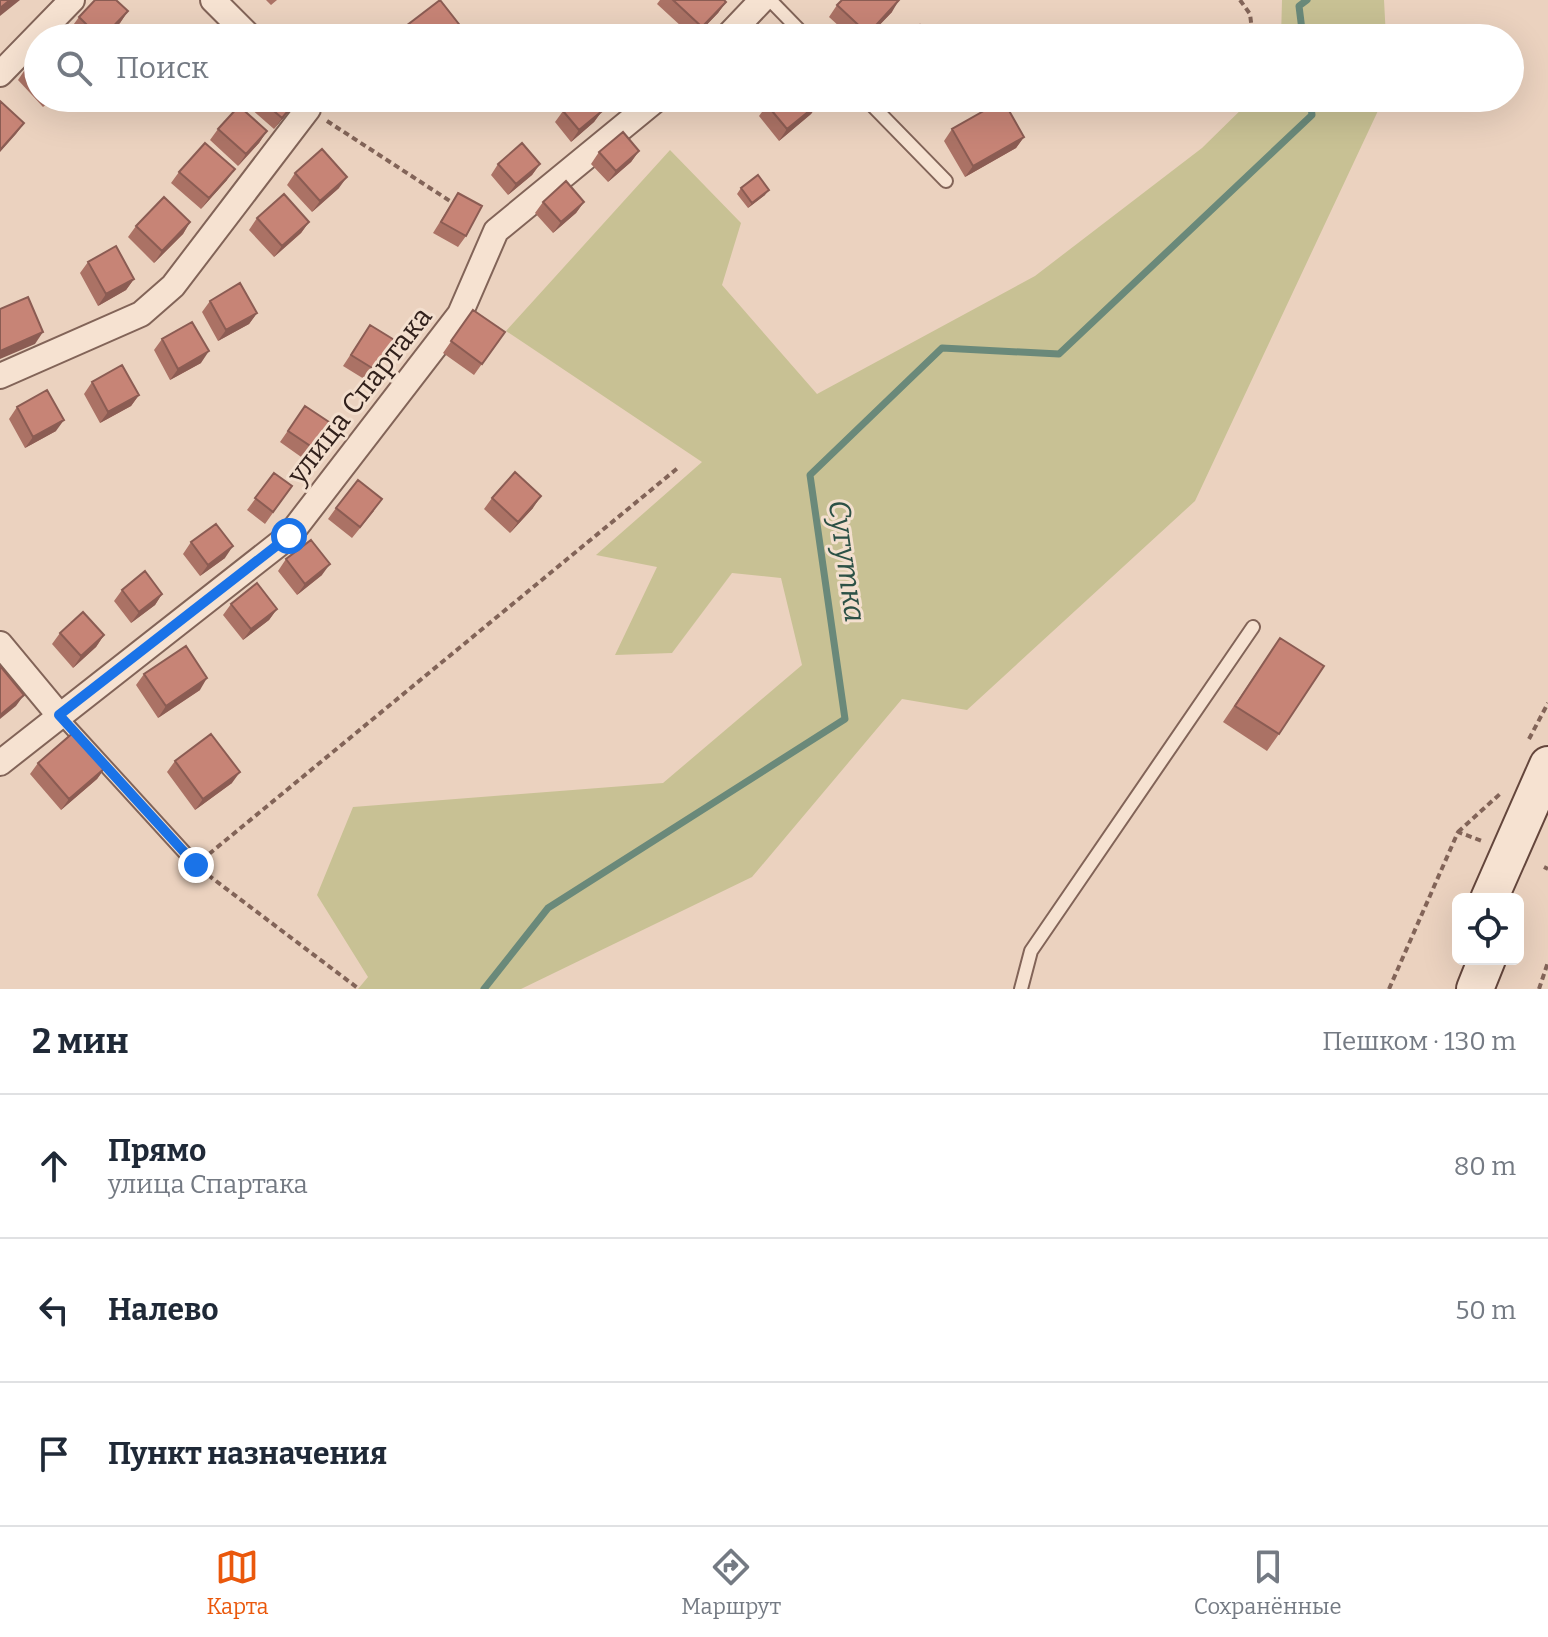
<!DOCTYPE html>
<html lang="ru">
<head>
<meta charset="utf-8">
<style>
	body { margin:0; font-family:Bitter,serif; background:#f2f2f3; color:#1f2937 }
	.controls { position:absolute; right:24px; bottom:24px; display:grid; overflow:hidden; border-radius:12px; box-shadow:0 8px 32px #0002 }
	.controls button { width:72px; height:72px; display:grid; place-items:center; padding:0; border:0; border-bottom:2px solid #e0e1e3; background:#fff; color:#1f2937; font:40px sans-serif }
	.stop { position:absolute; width:24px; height:24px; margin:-18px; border:6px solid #1a73e8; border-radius:50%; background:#fff }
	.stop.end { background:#1a73e8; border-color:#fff; box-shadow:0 2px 8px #0008 }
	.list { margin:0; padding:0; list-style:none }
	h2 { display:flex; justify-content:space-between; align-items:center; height:104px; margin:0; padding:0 32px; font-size:34px }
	h2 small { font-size:26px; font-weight:400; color:#747a83 }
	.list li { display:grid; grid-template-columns:52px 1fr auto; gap:24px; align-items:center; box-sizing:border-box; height:144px; padding:0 32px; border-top:2px solid #e0e1e3 }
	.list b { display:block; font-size:30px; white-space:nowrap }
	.list p { margin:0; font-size:26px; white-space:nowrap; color:#747a83 }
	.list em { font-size:26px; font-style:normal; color:#747a83 }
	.icon { flex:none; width:44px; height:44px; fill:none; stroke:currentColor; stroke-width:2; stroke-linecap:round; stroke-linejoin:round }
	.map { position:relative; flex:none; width:1548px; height:989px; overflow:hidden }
	.search { position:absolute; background:#fff; box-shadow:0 8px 32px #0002; left:24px; right:24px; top:24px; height:88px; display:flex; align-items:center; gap:20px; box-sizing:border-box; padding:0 28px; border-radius:44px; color:#747a83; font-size:30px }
	.sheet { height:536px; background:#fff }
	nav { display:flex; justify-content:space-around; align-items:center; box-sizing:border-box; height:112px; border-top:2px solid #e0e1e3; background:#fff; font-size:22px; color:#747a83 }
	nav a { display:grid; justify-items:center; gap:4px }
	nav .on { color:#ea580c }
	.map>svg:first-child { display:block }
	.green { fill:#c8c194 }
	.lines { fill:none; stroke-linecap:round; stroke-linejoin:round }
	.stream { stroke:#6a897a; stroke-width:7 }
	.lane-casing { stroke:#826458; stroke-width:16 }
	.street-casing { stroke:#826458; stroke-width:28 }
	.secondary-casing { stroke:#64463c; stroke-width:40 }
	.path { stroke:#826458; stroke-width:4; stroke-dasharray:6 4; stroke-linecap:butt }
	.lane { stroke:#f6e2d1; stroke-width:12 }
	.street { stroke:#f6e2d1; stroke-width:24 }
	.secondary { stroke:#f6e2d1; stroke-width:36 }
	.wall { fill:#ab7265 }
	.shaded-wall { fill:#8b5c53 }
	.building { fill:#c78476; stroke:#8b5c53; stroke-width:2 }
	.route { stroke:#1a73e8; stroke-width:10 }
	.labels { text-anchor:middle; stroke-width:6; stroke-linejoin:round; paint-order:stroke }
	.street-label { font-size:28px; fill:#32211c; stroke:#f3dfce }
	.water-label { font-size:30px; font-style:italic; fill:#2c5146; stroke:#f3dfce }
</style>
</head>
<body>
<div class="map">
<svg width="1548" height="989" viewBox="0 0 1548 989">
	<rect width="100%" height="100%" fill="#ebd2bf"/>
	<path class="green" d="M1282,0h102l2,38h-105z
		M1253,98h131l-189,403 -228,209 -65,-11 -150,178 -231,112h-163l10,-12 -51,-82 36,-88 310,-24 139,-118 -21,-87 -49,-5 -60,80 -57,2 42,-88 -61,-12 106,-93 -196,-131 164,-181 71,73 -19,62 95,109 218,-118 167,-128z"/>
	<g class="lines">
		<path class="stream" d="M1303,38l-4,-32 8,-6
			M484,989l64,-81 297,-189 -35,-244 132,-127 117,6 253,-239 -2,-17"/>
		<defs>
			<path id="lane" d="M770,0l37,38
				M865,98l81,83
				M59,715l137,150
				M1021,989l10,-38 222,-324"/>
			<path id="street" d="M213,0l38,38
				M726,38l36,-38
				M0,74l72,-74
				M0,376l141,-62 32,-28 135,-177 -8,-11
				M0,644l59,71
				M0,763l289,-227 171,-222 36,-83 162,-133"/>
			<path id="secondary" d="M1489,899l59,-134
				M1475,989l12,-30"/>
		</defs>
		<use href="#lane" class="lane-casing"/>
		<use href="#street" class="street-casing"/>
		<use href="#secondary" class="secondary-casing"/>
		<path class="path" d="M1240,0l10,14 3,24
			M327,121l126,82
			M1529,739l19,-36
			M1458,832l43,-39
			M209,854l470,-387
			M1544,867l4,2
			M208,875l151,114
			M1389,989l69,-157 24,9
			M1539,989l9,-27"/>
		<use href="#lane" class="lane"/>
		<use href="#street" class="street"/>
		<use href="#secondary" class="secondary"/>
	</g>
	<path class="wall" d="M266,0h11l-6,5z
		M660,0h64l2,2 -8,11 -24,25 -37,-34z
		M837,5l55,7 -25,26h-15l-23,-21z
		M128,11l-8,12 -15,15h-25l-9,-10 8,-11z
		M406,26l56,2 -7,10h-57z
		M38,57v41h15l-10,9 -25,-27 8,-12z
		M244,98h56l-26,31 -32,-28z
		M819,103l-8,11 -32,27 -20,-25 8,-11z
		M563,111h39l-8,11 -23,20 -16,-20z
		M218,129l49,2 -8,12 -21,23 -28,-26z
		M952,129l72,8 -8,11 -51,29 -21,-36z
		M639,151l-8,11 -23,20 -17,-18 8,-12z
		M498,164h42l-8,11 -24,20 -17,-20z
		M179,172l48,8 -26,29 -30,-26z
		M295,173l44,15 -27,24 -25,-27z
		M741,188l24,7 -17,13 -11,-14z
		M458,193l8,43 -8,11 -25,-14z
		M543,202h41l-8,11 -23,20 -18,-20z
		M257,218l52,4 -8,11 -27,24 -25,-27z
		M190,222l-7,12 -29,29 -26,-26 8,-11z
		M88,262l46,17 -8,11 -28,16 -18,-33z
		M210,301l47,12 -8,11 -31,17 -16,-29z
		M473,310l32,22 -31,43 -31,-22z
		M370,325l7,46 -8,11 -26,-16z
		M162,339l39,24 -31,17 -16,-30z
		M92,382l47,13 -8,11 -31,17 -16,-29z
		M305,406l24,16 -25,37 -24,-17z
		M17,407l39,24 -31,17 -16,-29z
		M274,473l18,13 -27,38 -18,-14z
		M492,498l41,10 -23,25 -26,-24z
		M336,508l38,3 -22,27 -24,-19z
		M191,542l34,16 -25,18 -17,-22z
		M286,559l36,16 -25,20 -19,-24z
		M122,590l40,4 -7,11 -24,18 -17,-22z
		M231,604l46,5 -8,11 -26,20 -20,-25z
		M60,633l44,2 -8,12 -23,21 -21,-24z
		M1280,638l-1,96 -12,17 -44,-29z
		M144,674l56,16 -42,28 -22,-33z
		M175,761l57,22 -37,27 -28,-38z
		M38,763l67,5 -8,11 -36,31 -31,-36z"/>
	<path class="shaded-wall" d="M10,0h10l-20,16v-8z
		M899,0l-7,12 -25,26h-1z
		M726,2l-8,11 -24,25 8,-11z
		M128,11l-8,12 -15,15h-3z
		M462,28l-7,10h-7z
		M299,98h1l-26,31 8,-11z
		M819,103l-8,11 -32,27 8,-12z
		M602,111l-8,11 -23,20 8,-12z
		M24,123l-8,11 -16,18v-2z
		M267,131l-8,12 -21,23 8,-12z
		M1024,137l-8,11 -51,29 8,-11z
		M639,151l-8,11 -23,20 8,-11z
		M540,164l-8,11 -24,20 8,-11z
		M235,169l-8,11 -26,29 8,-11z
		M347,177l-8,11 -27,24 8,-11z
		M769,190l-4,5 -17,13 4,-5z
		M584,202l-8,11 -23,20 8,-11z
		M190,222l-7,12 -29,29 8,-12z
		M309,222l-8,11 -27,24 8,-11z
		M134,279l-8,11 -28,16 8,-12z
		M257,313l-8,11 -31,17 8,-11z
		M43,332l-8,12 -35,15v-8z
		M209,351l-8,12 -31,17 8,-11z
		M139,395l-8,11 -31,17 8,-11z
		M64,420l-8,11 -31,17 8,-11z
		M541,496l-8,12 -23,25 8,-11z
		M233,546l-8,12 -25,18 8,-11z
		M330,564l-8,11 -25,20 8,-11z
		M162,594l-7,11 -24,18 8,-11z
		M277,609l-8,11 -26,20 8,-11z
		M104,635l-8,12 -23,21 8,-12z
		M207,678l-7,12 -42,28 8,-12z
		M24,695l-8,11 -16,13v-4z
		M105,768l-8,11 -36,31 8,-11z
		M240,772l-8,11 -37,27 8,-11z"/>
	<path class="building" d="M0,0h10l-10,8z
		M95,0h21l12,11 -26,27h-2l-21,-21z
		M440,0l22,28 -14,10h-33l-9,-12z
		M673,0h51l2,2 -24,25z
		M842,0h57l-31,34 -31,-29z
		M920,25l13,13h-27z
		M746,27l9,11h-23z
		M38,57v25l-12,-14z
		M259,98h40l-17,20z
		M578,98h13l11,13 -23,19 -16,-19z
		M775,98h40l4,5 -32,26 -20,-24z
		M1003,100l21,37 -51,29 -21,-37z
		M0,101l24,22 -24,27z
		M239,106l28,25 -21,23 -28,-25z
		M623,132l16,19 -23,20 -17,-19z
		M205,143l30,26 -26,29 -30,-26z
		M522,143l18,21 -24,20 -18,-20z
		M322,149l25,28 -27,24 -25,-28z
		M758,175l11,15 -17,13 -11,-15z
		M566,181l18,21 -23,20 -18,-20z
		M458,193l24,13 -16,30 -25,-14z
		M284,194l25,28 -27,24 -25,-28z
		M164,197l26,25 -28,29 -26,-25z
		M116,246l18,33 -28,15 -18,-32z
		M240,283l17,30 -31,17 -16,-29z
		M28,297l15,35 -43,19v-42z
		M473,310l32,22 -23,32 -31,-23z
		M192,322l17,29 -31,18 -16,-30z
		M370,325l26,16 -19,30 -26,-16z
		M122,365l17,30 -31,17 -16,-30z
		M47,390l17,30 -31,17 -16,-30z
		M305,406l24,16 -17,25 -24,-16z
		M515,472l26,24 -23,26 -26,-24z
		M274,473l18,13 -19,26 -18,-14z
		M358,480l24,19 -22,28 -24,-19z
		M216,524l17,22 -25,19 -17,-23z
		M311,540l19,24 -25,20 -19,-25z
		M145,571l17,23 -23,18 -17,-22z
		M257,583l20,26 -26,20 -20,-25z
		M83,612l21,23 -23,21 -21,-23z
		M1280,638l44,28 -45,68 -44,-28z
		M186,646l21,32 -41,28 -22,-32z
		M0,666l24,29 -24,20z
		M74,732l31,36 -36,31 -31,-36z
		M211,734l29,38 -37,27 -28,-38z"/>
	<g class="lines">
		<path class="route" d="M196,865l-137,-150 230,-179"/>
	</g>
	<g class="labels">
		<g class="street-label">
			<text transform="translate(359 395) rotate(-52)" y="10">улица Спартака</text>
		</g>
		<g class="water-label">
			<text transform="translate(847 561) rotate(82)" y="10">Сугутка</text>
		</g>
	</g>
</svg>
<div class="controls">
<button><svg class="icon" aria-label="locate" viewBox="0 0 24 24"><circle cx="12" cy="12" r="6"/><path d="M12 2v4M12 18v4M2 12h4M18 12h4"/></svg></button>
</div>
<div class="stop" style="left:289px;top:536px"></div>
<div class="stop end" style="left:196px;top:865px"></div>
<div class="search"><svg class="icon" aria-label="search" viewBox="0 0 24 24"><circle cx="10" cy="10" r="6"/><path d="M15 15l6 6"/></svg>Поиск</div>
</div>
<section class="sheet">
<h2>2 мин<small>Пешком · 130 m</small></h2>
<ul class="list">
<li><svg class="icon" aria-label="ahead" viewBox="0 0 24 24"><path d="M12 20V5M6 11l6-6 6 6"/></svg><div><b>Прямо</b><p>улица Спартака</p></div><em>80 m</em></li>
<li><svg class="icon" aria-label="left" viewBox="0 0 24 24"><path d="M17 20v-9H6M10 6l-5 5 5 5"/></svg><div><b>Налево</b></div><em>50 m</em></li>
<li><svg class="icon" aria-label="arrive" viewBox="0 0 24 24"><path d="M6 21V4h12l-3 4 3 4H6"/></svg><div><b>Пункт назначения</b></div></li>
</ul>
</section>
<nav>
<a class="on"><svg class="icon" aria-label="map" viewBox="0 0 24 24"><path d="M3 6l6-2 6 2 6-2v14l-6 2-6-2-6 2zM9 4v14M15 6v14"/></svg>Карта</a>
<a><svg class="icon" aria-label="directions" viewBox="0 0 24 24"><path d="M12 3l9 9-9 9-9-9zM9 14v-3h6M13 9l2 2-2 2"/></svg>Маршрут</a>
<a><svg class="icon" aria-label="saved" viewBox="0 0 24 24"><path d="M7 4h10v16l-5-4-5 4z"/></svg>Сохранённые</a>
</nav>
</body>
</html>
